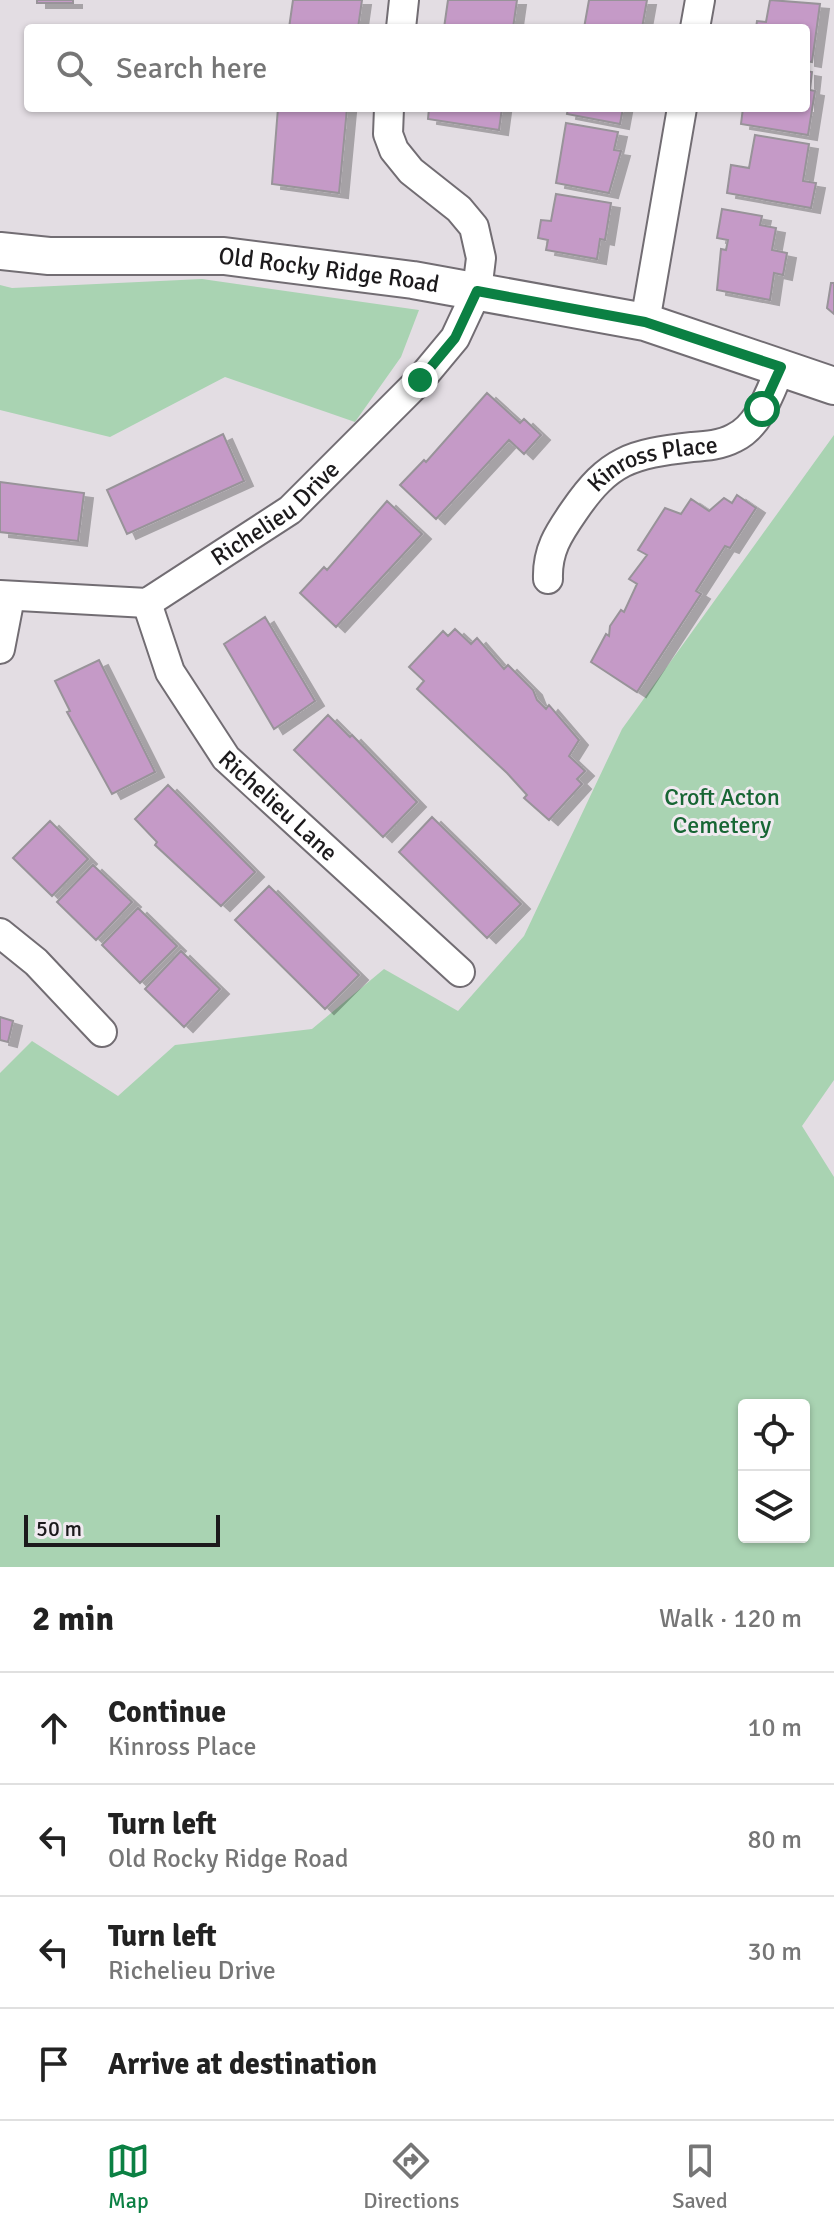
<!DOCTYPE html>
<html lang="en">
<head>
<meta charset="utf-8">
<style>
	body { margin:0; font-family:Signika,sans-serif; background:#f6f6f6; color:#222 }
	.controls { position:absolute; right:24px; bottom:24px; display:grid; overflow:hidden; border-radius:8px; box-shadow:0 2px 6px #0004 }
	.controls button { width:72px; height:72px; display:grid; place-items:center; padding:0; border:0; border-bottom:2px solid #e0e0e0; background:#fff; color:#222; font:40px sans-serif }
	.scale { position:absolute; left:24px; bottom:20px; width:196px; box-sizing:border-box; padding-left:8px; border:4px solid #1c1a1c; border-top:0; font-size:22px; line-height:28px; white-space:nowrap; color:#1c1a1c; -webkit-text-stroke:6px #f0eaf0; paint-order:stroke }
	.stop { position:absolute; width:24px; height:24px; margin:-18px; border:6px solid #0b8043; border-radius:50%; background:#fff }
	.stop.end { background:#0b8043; border-color:#fff; box-shadow:0 2px 8px #0008 }
	.list { margin:0; padding:0; list-style:none }
	h2 { display:flex; justify-content:space-between; align-items:center; height:104px; margin:0; padding:0 32px; font-size:34px }
	h2 small { font-size:26px; font-weight:400; color:#767676 }
	.list li { display:grid; grid-template-columns:52px 1fr auto; gap:24px; align-items:center; box-sizing:border-box; height:112px; padding:0 32px; border-top:2px solid #e0e0e0 }
	.list b { display:block; font-size:30px; white-space:nowrap }
	.list p { margin:0; font-size:26px; white-space:nowrap; color:#767676 }
	.list em { font-size:26px; font-style:normal; color:#767676 }
	.icon { flex:none; width:44px; height:44px; fill:none; stroke:currentColor; stroke-width:2; stroke-linecap:round; stroke-linejoin:round }
	.map { position:relative; flex:none; width:834px; height:1567px; overflow:hidden }
	.search { position:absolute; background:#fff; box-shadow:0 2px 6px #0004; left:24px; right:24px; top:24px; height:88px; display:flex; align-items:center; gap:20px; box-sizing:border-box; padding:0 28px; border-radius:8px; color:#767676; font-size:30px }
	.sheet { height:552px; background:#fff }
	nav { display:flex; justify-content:space-around; align-items:center; box-sizing:border-box; height:112px; border-top:2px solid #e0e0e0; background:#fff; font-size:22px; color:#767676 }
	nav a { display:grid; justify-items:center; gap:4px }
	nav .on { color:#0b8043 }
	.map>svg:first-child { display:block }
	.green { fill:#a9d3b2; fill-rule:evenodd }
	.building { fill:#c59ac7; stroke:#989399; stroke-width:2; filter:url(#shadow) }
	.lines { fill:none; stroke-linecap:round; stroke-linejoin:round }
	.minor-casing { stroke:#726d73; stroke-width:32 }
	.tertiary-casing { stroke:#726d73; stroke-width:40 }
	.minor { stroke:#fff; stroke-width:28 }
	.tertiary { stroke:#fff; stroke-width:36 }
	.route { stroke:#0b8043; stroke-width:10 }
	.labels { text-anchor:middle; stroke-width:6; stroke-linejoin:round; paint-order:stroke }
	.street-label { font-size:24px; fill:#1c1a1c; stroke:#f0eaf0 }
	.park-label { font-size:24px; fill:#176634; stroke:#f0eaf0 }
</style>
</head>
<body>
<div class="map">
<svg width="834" height="1567" viewBox="0 0 834 1567">
	<defs>
		<filter id="shadow"><feDropShadow dx="9" dy="5" stdDeviation="0" flood-color="#0004"/></filter>
	</defs>
	<rect width="100%" height="100%" fill="#e3dde3"/>
	<path class="green" d="M202,279l217,31 -18,47 -46,65 -130,-45 -115,60 -110,-27v-125l12,3z
		M834,435v645l-32,46 32,51v390h-834v-494l32,-32 86,55 57,-51 137,-16 72,-60 74,42 66,-75 98,-207zM804,1405v132h-60v-132z"/>
	<path class="building" d="M37,0h36v3h-36z
		M293,0h69l-4,28h-69z
		M448,0h69l-4,28h-69z
		M589,0h58l-5,28h-58z
		M770,0l50,4 -8,58 -6,-1v-33h-50l1,-7 9,1z
		M806,71l6,1 -2,18 5,1 -7,44 -67,-11 2,-16h63z
		M278,108h69l-8,85 -67,-9z
		M429,108h73l-3,22 -71,-11z
		M568,108h55l-3,16 -53,-10z
		M566,123l52,9 -4,18 7,1 -12,42 -53,-10z
		M755,135l54,9 -6,37 13,2 -5,25 -84,-15 4,-28 18,3z
		M556,194l55,9 -6,37 -5,-1 -3,20 -51,-9 2,-10 -10,-2 3,-18 10,1z
		M722,209l40,7 -2,9 16,3 -4,22 15,3 -4,22 -9,-2 -4,27 -53,-10 4,-41 5,1 2,-10 -11,-2z
		M831,283h3v31l-7,-6z
		M487,393l33,30 4,-4 17,16 -17,19 -15,-14 -73,79 -36,-34 24,-25 2,2z
		M223,434l21,47 -117,53 -20,-44z
		M0,482l84,11 -6,48 -78,-9z
		M737,495l19,13 -26,40 -5,-2 -29,45 5,3 -64,98 -46,-30 15,-28 3,2 1,-10 11,-16 3,2 13,-28 -8,-5 18,-24 -9,-5 27,-42 16,6 10,-15 18,12 15,-13 8,5z
		M387,501l35,33 -86,93 -36,-34 24,-26 3,3z
		M265,617l50,84 -41,28 -50,-85z
		M455,629l16,15 6,-6 27,31 4,-4 25,25 4,10 9,9 3,-4 30,35 -10,16 16,15 -8,8 5,5 -33,36 -25,-22 3,-3 -20,-22 -90,-84 7,-8 -15,-14 34,-36 5,5z
		M99,660l56,112 -43,22 -45,-82 3,-1 -15,-30z
		M328,715l22,22 2,-2 65,67 -34,35 -89,-87z
		M168,785l87,87 -34,34 -66,-61 2,-3 -22,-23z
		M432,817l89,87 -34,34 -88,-86z
		M50,821l38,38 -36,37 -39,-38z
		M93,865l39,37 -36,38 -39,-38z
		M269,886l90,89 -34,34 -90,-89z
		M138,908l39,38 -37,37 -38,-38z
		M181,951l39,38 -36,38 -39,-38z
		M0,1017l13,4 -5,21 -8,-2z"/>
	<g class="lines">
		<defs>
			<g id="minor">
				<path d="M401,28l3,-28"/>
				<path d="M695,28l5,-28"/>
				<path d="M645,322l37,-214"/>
				<path id="s1" d="M548,579c-1,-28 10,-45 26,-68 35,-51 57,-57 118,-64 14,-1 29,-2 42,-9 26,-12 36,-47 47,-71"/>
				<path id="s2" d="M0,595l147,8 143,-93 130,-130 35,-42 22,-47 4,-33 -7,-31 -15,-18 -48,-38 -17,-21 -6,-16 1,-26"/>
				<path id="s3" d="M147,603l23,69 56,86 234,214"/>
				<path d="M0,649l10,-52"/>
				<path d="M0,933l36,29 66,70"/>
			</g>
			<g id="tertiary">
				<path id="s4" d="M0,251l49,5h175l189,24 232,42 189,64"/>
			</g>
		</defs>
		<use href="#minor" class="minor-casing"/>
		<use href="#tertiary" class="tertiary-casing"/>
		<use href="#minor" class="minor"/>
		<use href="#tertiary" class="tertiary"/>
	</g>
	<g class="lines">
		<path class="route" d="M420,380l35,-42 22,-47 168,31 136,45 -19,42"/>
	</g>
	<g class="labels">
		<g class="street-label">
			<text dy="8" stroke="none"><textPath href="#s4" startOffset="330">Old Rocky Ridge Road</textPath></text>
			<text dy="8" stroke="none"><textPath href="#s1" startOffset="172">Kinross Place</textPath></text>
			<text dy="8" stroke="none"><textPath href="#s2" startOffset="304">Richelieu Drive</textPath></text>
			<text dy="8" stroke="none"><textPath href="#s3" startOffset="246">Richelieu Lane</textPath></text>
		</g>
		<g class="park-label">
			<text x="722" y="805">Croft Acton<tspan x="722" dy="28">Cemetery</tspan></text>
		</g>
	</g>
</svg>
<div class="controls">
<button><svg class="icon" aria-label="locate" viewBox="0 0 24 24"><circle cx="12" cy="12" r="6"/><path d="M12 2v4M12 18v4M2 12h4M18 12h4"/></svg></button>
<button><svg class="icon" aria-label="layers" viewBox="0 0 24 24"><path d="M12 4l9 5-9 5-9-5zM3 14l9 5 9-5"/></svg></button>
</div>
<div class="scale">50 m</div>
<div class="stop" style="left:762px;top:409px"></div>
<div class="stop end" style="left:420px;top:380px"></div>
<div class="search"><svg class="icon" aria-label="search" viewBox="0 0 24 24"><circle cx="10" cy="10" r="6"/><path d="M15 15l6 6"/></svg>Search here</div>
</div>
<section class="sheet">
<h2>2 min<small>Walk · 120 m</small></h2>
<ul class="list">
<li><svg class="icon" aria-label="ahead" viewBox="0 0 24 24"><path d="M12 20V5M6 11l6-6 6 6"/></svg><div><b>Continue</b><p>Kinross Place</p></div><em>10 m</em></li>
<li><svg class="icon" aria-label="left" viewBox="0 0 24 24"><path d="M17 20v-9H6M10 6l-5 5 5 5"/></svg><div><b>Turn left</b><p>Old Rocky Ridge Road</p></div><em>80 m</em></li>
<li><svg class="icon" aria-label="left" viewBox="0 0 24 24"><path d="M17 20v-9H6M10 6l-5 5 5 5"/></svg><div><b>Turn left</b><p>Richelieu Drive</p></div><em>30 m</em></li>
<li><svg class="icon" aria-label="arrive" viewBox="0 0 24 24"><path d="M6 21V4h12l-3 4 3 4H6"/></svg><div><b>Arrive at destination</b></div></li>
</ul>
</section>
<nav>
<a class="on"><svg class="icon" aria-label="map" viewBox="0 0 24 24"><path d="M3 6l6-2 6 2 6-2v14l-6 2-6-2-6 2zM9 4v14M15 6v14"/></svg>Map</a>
<a><svg class="icon" aria-label="directions" viewBox="0 0 24 24"><path d="M12 3l9 9-9 9-9-9zM9 14v-3h6M13 9l2 2-2 2"/></svg>Directions</a>
<a><svg class="icon" aria-label="saved" viewBox="0 0 24 24"><path d="M7 4h10v16l-5-4-5 4z"/></svg>Saved</a>
</nav>
</body>
</html>
